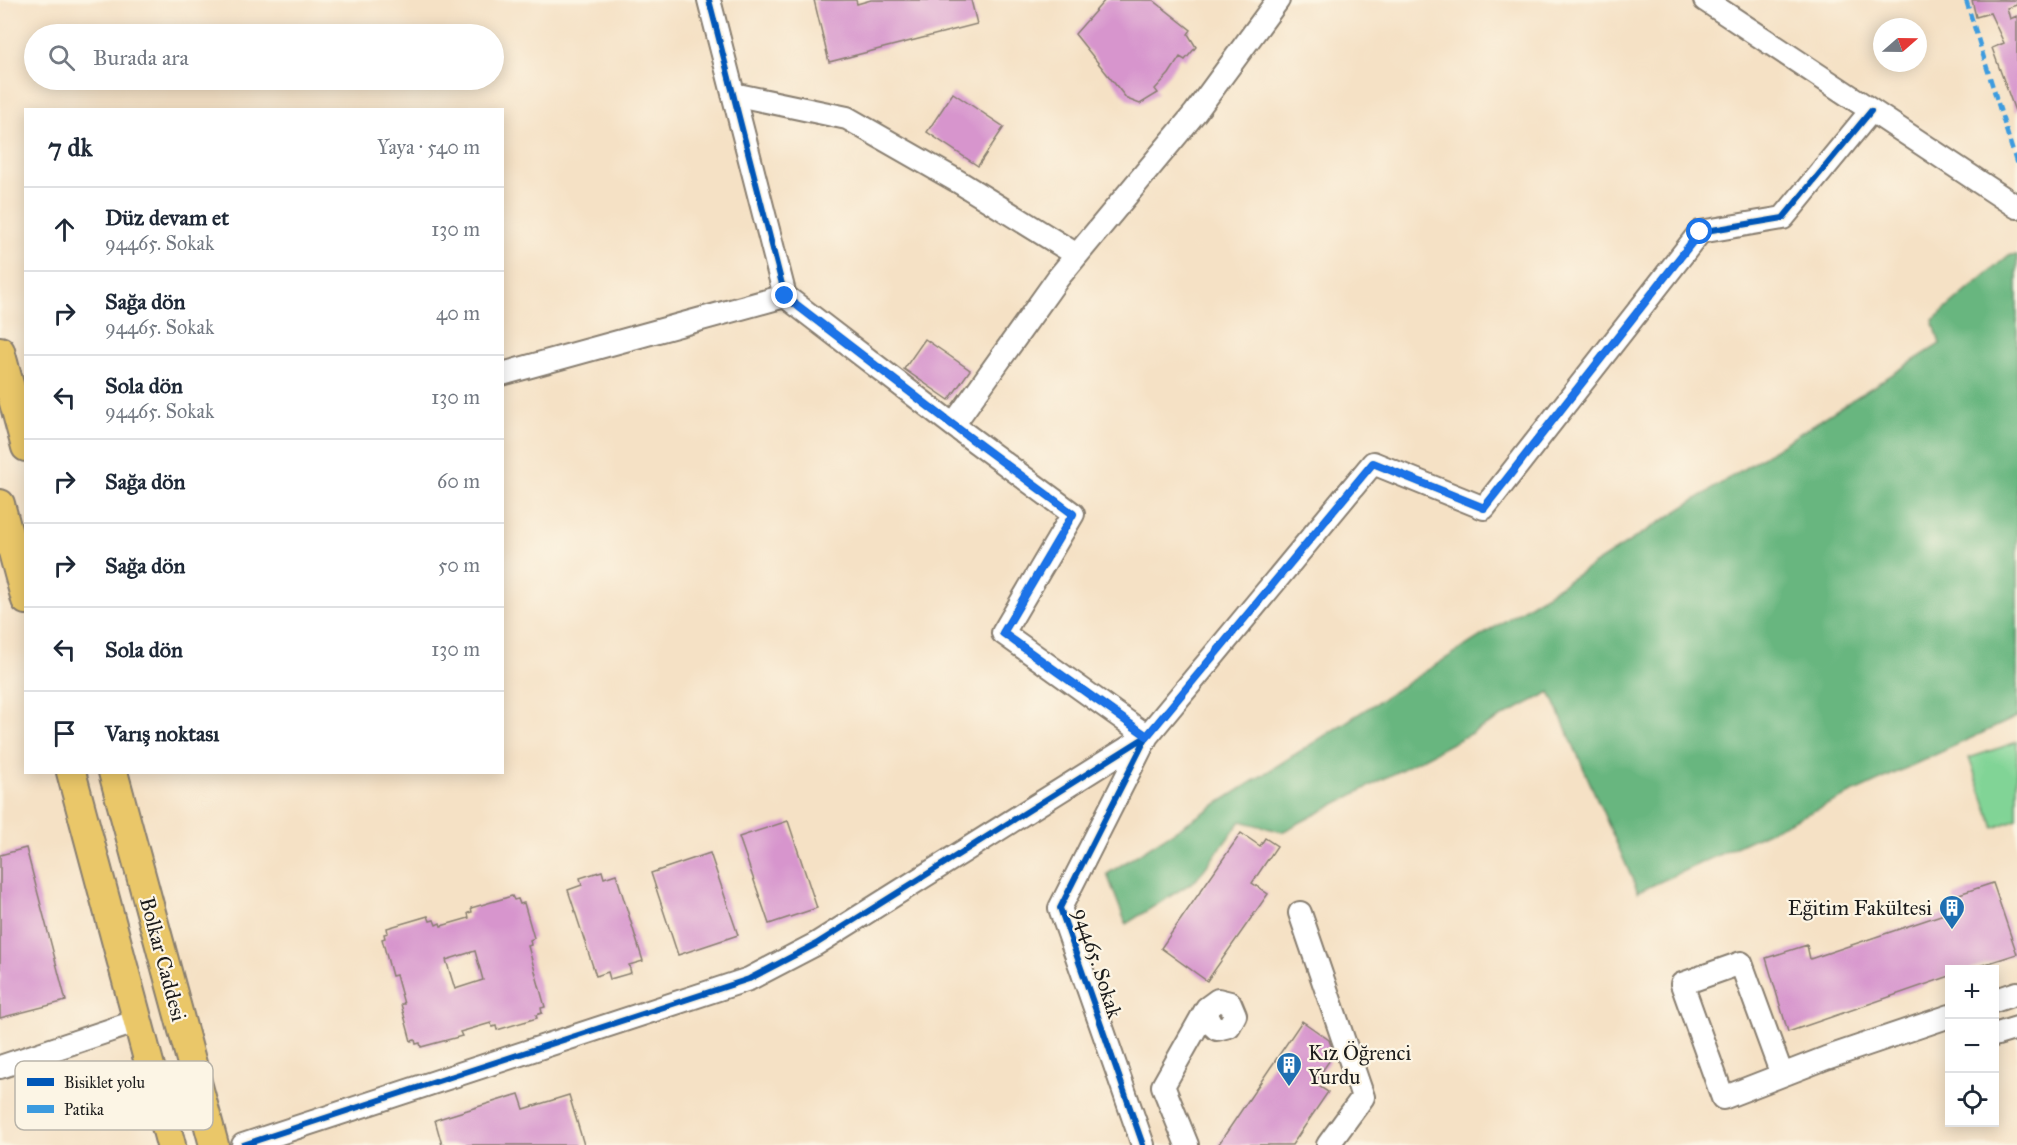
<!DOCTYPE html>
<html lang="tr">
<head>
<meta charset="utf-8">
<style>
	body { margin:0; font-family:"IM FELL Great Primer",serif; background:#f2f2f3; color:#1f2937 }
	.controls { position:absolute; right:18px; bottom:18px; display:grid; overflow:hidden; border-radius:0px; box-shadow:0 3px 15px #0003 }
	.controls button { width:54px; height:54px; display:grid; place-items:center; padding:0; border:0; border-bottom:2px solid #e0e1e3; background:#fff; color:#1f2937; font:30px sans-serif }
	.compass { position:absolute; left:1873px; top:18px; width:54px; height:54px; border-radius:50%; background:#fff; box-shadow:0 3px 15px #0003; rotate:70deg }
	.stop { position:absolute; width:18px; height:18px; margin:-14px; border:4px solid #1a73e8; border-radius:50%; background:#fff }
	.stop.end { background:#1a73e8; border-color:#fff; box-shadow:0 2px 6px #0008 }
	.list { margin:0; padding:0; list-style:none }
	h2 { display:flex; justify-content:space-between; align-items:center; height:78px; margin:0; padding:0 24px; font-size:26px }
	h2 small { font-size:20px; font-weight:400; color:#747a83 }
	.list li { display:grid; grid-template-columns:39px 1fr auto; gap:18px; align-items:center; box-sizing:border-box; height:84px; padding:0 24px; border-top:2px solid #e0e1e3 }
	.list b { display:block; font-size:22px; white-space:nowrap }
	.list p { margin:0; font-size:20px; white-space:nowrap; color:#747a83 }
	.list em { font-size:20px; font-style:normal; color:#747a83 }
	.icon { flex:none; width:33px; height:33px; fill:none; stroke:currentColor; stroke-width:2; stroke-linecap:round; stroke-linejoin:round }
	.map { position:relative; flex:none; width:2017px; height:1145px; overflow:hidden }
	.search { position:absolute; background:#fff; box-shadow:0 3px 15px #0003; left:24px; top:24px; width:480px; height:66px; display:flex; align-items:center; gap:15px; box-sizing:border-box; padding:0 21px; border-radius:33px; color:#747a83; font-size:22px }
	.panel { position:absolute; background:#fff; box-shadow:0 3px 15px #0003; left:24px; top:108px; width:480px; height:666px; border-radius:0px }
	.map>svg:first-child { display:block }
	.green { fill:#81d496; stroke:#4e7859; stroke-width:1.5 }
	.forest { fill:#68b67f; stroke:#42694e; stroke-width:1.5 }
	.building { fill:#d795cd; fill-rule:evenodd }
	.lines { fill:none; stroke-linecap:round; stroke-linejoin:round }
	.minor-casing { stroke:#887e70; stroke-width:26 }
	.major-casing { stroke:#887e70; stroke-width:32 }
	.minor { stroke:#fff; stroke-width:22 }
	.major { stroke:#eac769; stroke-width:28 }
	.quiet { stroke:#3c9bdf; stroke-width:4.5; stroke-dasharray:9 4.5; stroke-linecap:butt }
	.cycleway-casing { stroke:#fcf5e5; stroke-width:10 }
	.cycleway { stroke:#0057b8; stroke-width:6 }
	.route { stroke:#1a73e8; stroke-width:8 }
	.labels { text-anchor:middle; stroke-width:4.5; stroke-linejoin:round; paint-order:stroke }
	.poi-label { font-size:21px; fill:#1c1c1c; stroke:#fcf5e5; text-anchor:end }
	.street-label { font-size:21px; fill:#1c1c1c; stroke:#fcf5e5 }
	.key { fill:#fcf5e5; stroke:#b9b4a9; stroke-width:1.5 }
	.key-label { font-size:16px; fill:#1c1c1c }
</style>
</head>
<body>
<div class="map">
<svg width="2017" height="1145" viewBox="0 0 2017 1145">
	<rect width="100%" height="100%" fill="#fcf5e5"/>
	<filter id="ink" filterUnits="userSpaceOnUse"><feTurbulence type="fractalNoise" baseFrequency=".0167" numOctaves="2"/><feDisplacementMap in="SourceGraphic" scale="12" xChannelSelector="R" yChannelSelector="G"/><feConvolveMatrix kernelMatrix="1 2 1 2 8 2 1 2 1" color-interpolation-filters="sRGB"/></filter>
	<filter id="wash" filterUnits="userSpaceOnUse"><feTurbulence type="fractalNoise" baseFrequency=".008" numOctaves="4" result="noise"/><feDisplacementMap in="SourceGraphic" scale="24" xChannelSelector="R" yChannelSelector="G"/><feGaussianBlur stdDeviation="1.35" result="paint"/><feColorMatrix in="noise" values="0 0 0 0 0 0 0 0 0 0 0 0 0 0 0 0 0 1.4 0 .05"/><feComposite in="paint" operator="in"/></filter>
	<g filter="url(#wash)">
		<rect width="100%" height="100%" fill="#f5e1c5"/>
		<path class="green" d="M2017,742v77l-23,9 -25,-70z"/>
		<path class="forest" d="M2009,255h8v462l-379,175 -88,-200 -268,140 -41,-11 -45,59 -70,44 -19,-50 833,-530 -7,-24z"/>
		<g id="blocks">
			<path class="building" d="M814,0h42l1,4 14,-4h100l6,24 -148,38z
				M1105,0h48l38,30 -3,4 8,13 -11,13 -5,-3 -11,17 -14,15 3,4 -18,11 -13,-5 -52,-65z
				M1972,0h45v5l-10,3 3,11 7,-3v95h-2l-23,-63 12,-5 -14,-30 -14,4z
				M953,93l51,34 -26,39 -51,-34z
				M925,339l45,31 -21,30 -45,-31z
				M788,821l29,87 -48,16 -30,-87z
				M1241,833l19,13 5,-8 12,8 -25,37 16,11 -61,87 -46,-33z
				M26,848l40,153 -66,17v-163z
				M710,853l28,82 -60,20 -27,-82z
				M602,871l2,7 12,-4 27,87 -14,4 2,8 -21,6 -2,-7 -12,4 -28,-86 14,-5 -2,-7z
				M1993,883l24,71 -47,15h-20v7l-162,56 -22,-74 41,-13 3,14 146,-49 -3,-14z
				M512,896l2,4 4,-1 2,5 4,-1 10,35 -4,2 1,5 -3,1 17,61 -4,1 1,5 -6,2 1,3 -40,12 -1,-4 -4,1 -1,-4 -31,9 2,4 -41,11 -1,-4 -4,1 -1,-4 -4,1 -10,-37h3l-8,-29 -4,1 -10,-37 3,-1 -1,-4 4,-1 -1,-5 41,-12 2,5 4,-1 2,5 4,-2 1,3 28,-8 -1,-5 4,-1 -1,-4zM475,951l8,29 -28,9 -9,-29z
				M1302,1021l27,19 5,14 -20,29 14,9 -36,53h-74z
				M519,1094l5,15 45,-14 15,50h-142l-7,-25z"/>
		</g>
	</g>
	<g filter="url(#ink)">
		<use href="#blocks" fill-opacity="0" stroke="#887e70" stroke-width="1.5"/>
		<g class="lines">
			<defs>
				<path id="minor" d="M1705,0l312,207
					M733,94l114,24 112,64 118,73
					M502,374l283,-78
					M953,425l105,-147 137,-165 83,-113
					M1300,913l63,184 -35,48
					M1994,1001l23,-8
					M1994,1035l23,-7
					M0,1067l138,-46
					M1782,1075l-41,-112 -59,21 41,114 103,-40 124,-42
					M243,1145l506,-166 67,-35 331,-208 -144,-103 70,-119 -120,-89 -168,-129 -76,-296
					M1143,1145l-83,-237 87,-172 226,-273 111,45 216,-276 83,-14 88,-107
					M1187,1145l-24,-59 44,-78 11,-8 12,3 5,12 -6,11 -12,3 -10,-9v-12"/>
				<path id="major" d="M0,351l26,96
					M0,504l26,96
					M71,772l100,373
					M113,772l101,373"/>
			</defs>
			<use href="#minor" class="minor-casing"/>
			<use href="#major" class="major-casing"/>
			<use href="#minor" class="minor"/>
			<use href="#major" class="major"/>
			<path class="quiet" d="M1966,0l51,165"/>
			<defs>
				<path id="cycleway" d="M243,1145l506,-166 67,-35 331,-208 -144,-103 70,-119 -120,-89 -168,-129 -76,-296
					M1143,1145l-83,-237 87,-172 226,-273 111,45 216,-276 83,-14 88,-107"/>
			</defs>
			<use href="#cycleway" class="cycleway-casing"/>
			<use href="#cycleway" class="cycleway"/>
		</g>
	</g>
	<g class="lines" filter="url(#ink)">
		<path class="route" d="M785,296l168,129 120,89 -70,119 144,103 226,-273 111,45 216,-276"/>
	</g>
	<defs>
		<symbol id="building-pin" viewBox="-11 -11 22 30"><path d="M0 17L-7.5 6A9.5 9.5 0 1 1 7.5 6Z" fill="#1f6fb2" stroke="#fcf5e5"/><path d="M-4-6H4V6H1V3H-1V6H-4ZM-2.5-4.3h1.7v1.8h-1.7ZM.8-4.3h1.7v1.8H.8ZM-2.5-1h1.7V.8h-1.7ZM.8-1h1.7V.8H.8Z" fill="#fff"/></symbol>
	</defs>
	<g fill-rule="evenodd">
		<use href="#building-pin" x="1937" y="893" width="30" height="40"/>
		<use href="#building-pin" x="1274" y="1050" width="30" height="40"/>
	</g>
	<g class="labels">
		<g class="poi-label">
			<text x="1932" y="915">Eğitim Fakültesi</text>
			<text x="1308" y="1060" text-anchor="start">Kız Öğrenci<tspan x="1308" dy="24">Yurdu</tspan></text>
		</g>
		<g class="street-label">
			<text transform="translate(163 959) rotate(75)" y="7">Bolkar Caddesi</text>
			<text transform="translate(1098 963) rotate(72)" y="7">94465. Sokak</text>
		</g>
	</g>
	<rect x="15" y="1061" width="198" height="69" rx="9" class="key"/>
	<rect x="27" y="1078" width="27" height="8" fill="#0057b8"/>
	<rect x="27" y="1105" width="27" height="8" fill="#3c9bdf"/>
	<g class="key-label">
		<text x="64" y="1088">Bisiklet yolu</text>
		<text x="64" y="1115">Patika</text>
	</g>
</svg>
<div class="controls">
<button>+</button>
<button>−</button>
<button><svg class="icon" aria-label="locate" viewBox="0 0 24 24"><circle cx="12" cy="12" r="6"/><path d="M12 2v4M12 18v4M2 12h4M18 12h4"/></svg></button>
</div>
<svg class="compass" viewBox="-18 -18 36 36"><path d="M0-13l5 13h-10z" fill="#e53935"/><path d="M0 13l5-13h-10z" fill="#747a83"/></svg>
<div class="stop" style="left:1700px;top:232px"></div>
<div class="stop end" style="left:785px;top:296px"></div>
<div class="search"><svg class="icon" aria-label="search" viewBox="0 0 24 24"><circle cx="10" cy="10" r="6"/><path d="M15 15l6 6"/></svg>Burada ara</div>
<section class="panel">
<h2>7 dk<small>Yaya · 540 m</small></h2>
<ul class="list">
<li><svg class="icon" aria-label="ahead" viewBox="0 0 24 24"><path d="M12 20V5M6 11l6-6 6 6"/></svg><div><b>Düz devam et</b><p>94465. Sokak</p></div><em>130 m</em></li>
<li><svg class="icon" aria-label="right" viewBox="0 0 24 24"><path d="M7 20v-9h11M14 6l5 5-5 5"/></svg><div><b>Sağa dön</b><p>94465. Sokak</p></div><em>40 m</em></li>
<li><svg class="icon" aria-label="left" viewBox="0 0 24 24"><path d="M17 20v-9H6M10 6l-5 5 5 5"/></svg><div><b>Sola dön</b><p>94465. Sokak</p></div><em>130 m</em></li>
<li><svg class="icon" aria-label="right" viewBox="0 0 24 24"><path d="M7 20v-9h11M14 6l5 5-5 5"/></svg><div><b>Sağa dön</b></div><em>60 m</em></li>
<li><svg class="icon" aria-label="right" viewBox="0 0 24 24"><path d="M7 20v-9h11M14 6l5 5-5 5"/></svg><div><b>Sağa dön</b></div><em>50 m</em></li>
<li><svg class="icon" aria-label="left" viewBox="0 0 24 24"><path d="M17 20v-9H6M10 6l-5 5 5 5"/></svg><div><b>Sola dön</b></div><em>130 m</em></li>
<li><svg class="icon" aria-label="arrive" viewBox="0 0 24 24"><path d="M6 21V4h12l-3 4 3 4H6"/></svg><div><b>Varış noktası</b></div></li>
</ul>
</section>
</div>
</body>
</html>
